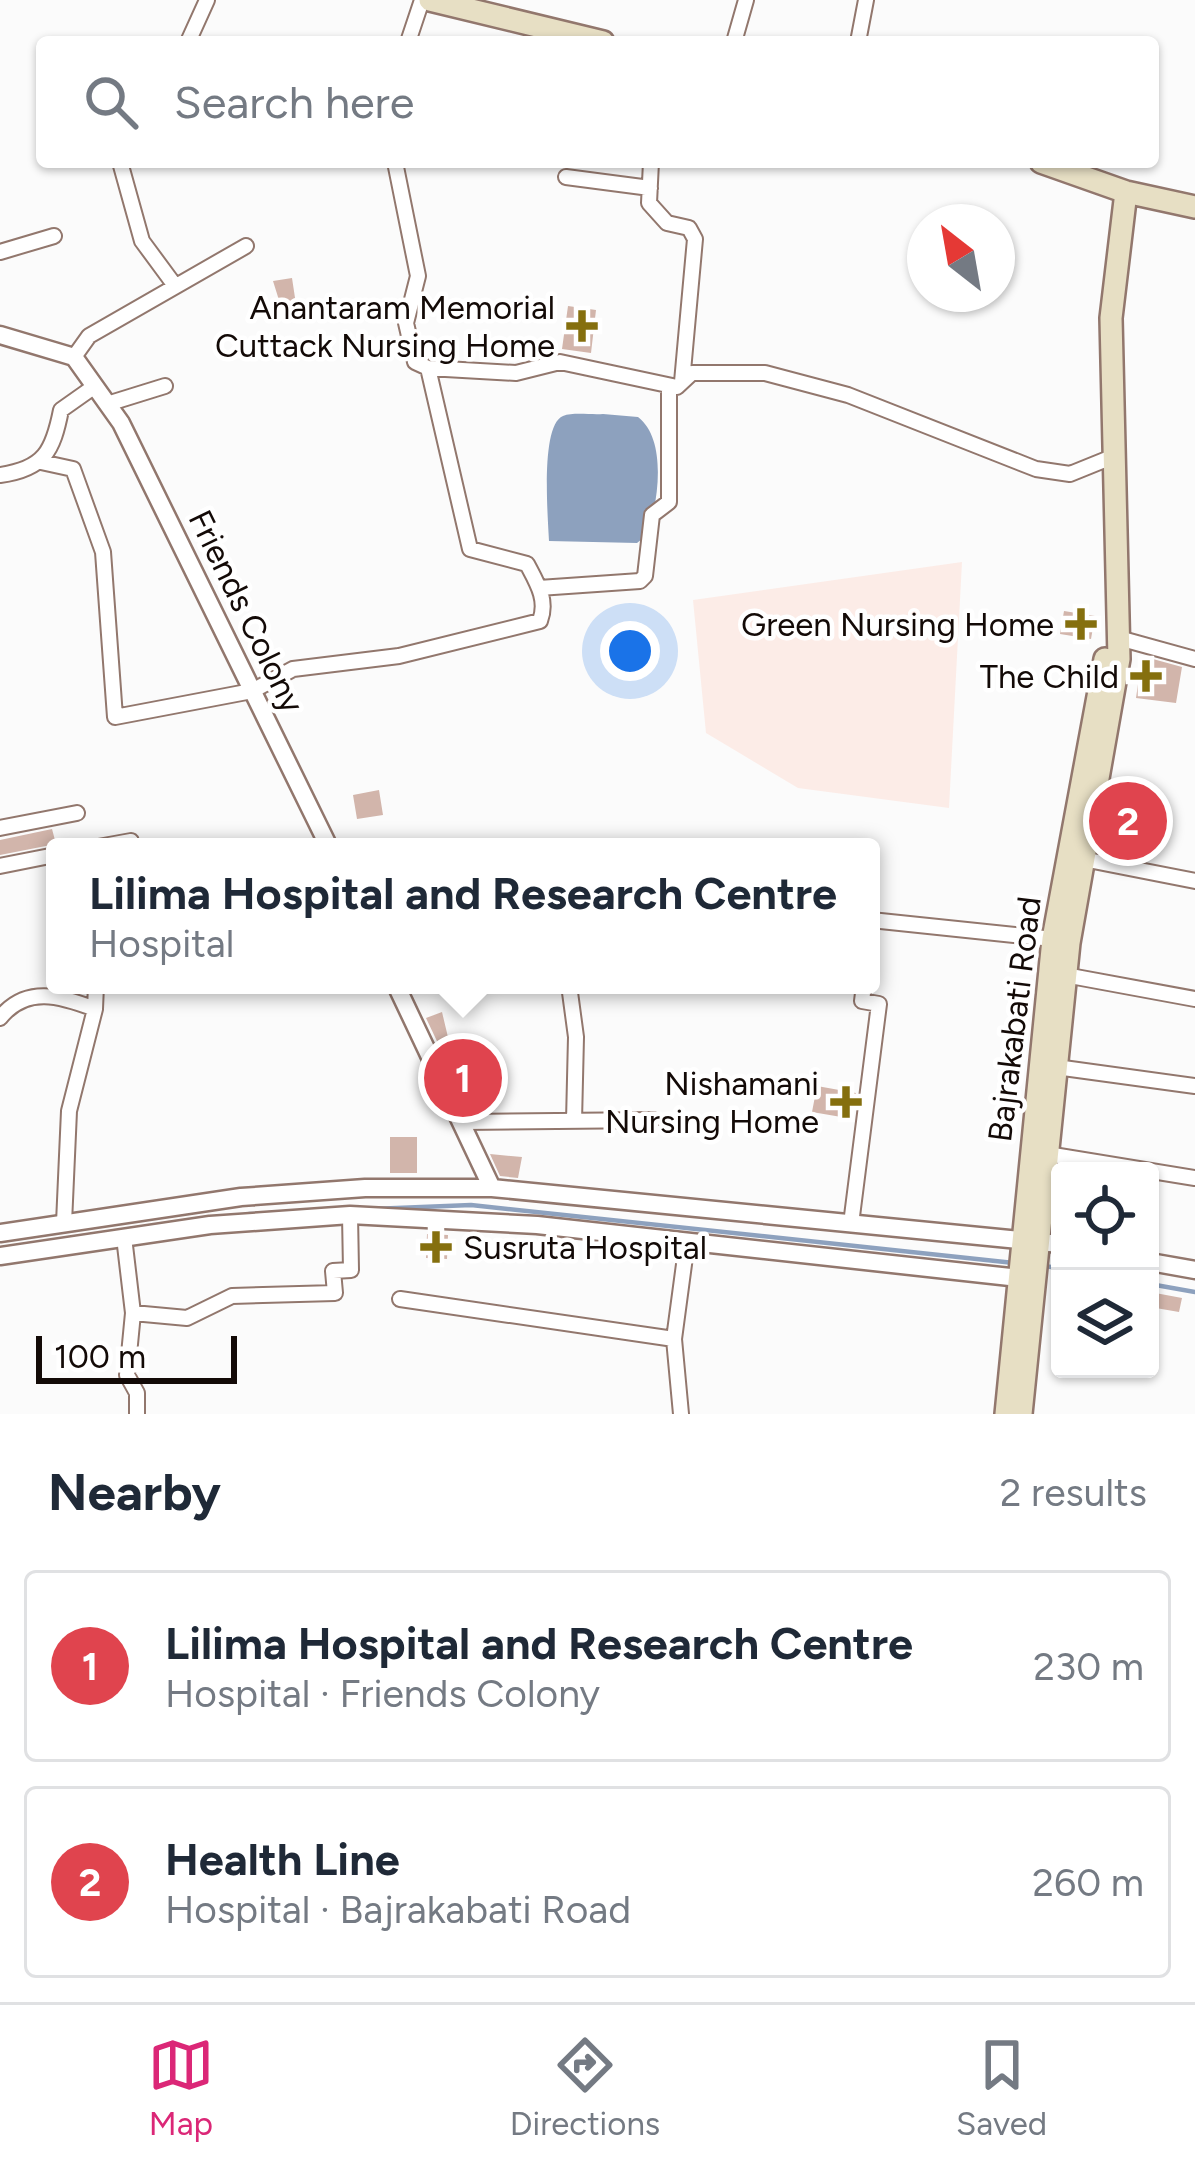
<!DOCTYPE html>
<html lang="en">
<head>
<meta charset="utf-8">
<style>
	body { margin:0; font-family:Figtree,sans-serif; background:#f2f2f3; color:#1f2937 }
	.controls { position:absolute; right:36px; bottom:36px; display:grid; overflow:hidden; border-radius:12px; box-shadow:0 3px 9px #0004 }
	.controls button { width:108px; height:108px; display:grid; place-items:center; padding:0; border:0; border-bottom:3px solid #e0e1e3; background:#fff; color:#1f2937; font:60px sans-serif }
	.compass { position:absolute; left:907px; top:204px; width:108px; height:108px; border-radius:50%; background:#fff; box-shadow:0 3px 9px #0004; rotate:329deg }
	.scale { position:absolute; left:36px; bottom:30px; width:201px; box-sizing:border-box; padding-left:12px; border:6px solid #130a07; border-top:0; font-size:33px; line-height:42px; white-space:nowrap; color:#130a07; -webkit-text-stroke:9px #fff; paint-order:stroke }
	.you { position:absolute; left:630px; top:651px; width:42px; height:42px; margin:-30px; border:9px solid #fff; border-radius:50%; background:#1a73e8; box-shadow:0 0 0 18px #1a73e833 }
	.badge { display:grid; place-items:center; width:78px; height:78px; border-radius:50%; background:#db2777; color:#fff; font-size:39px; font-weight:700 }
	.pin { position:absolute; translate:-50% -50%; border:6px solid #fff; box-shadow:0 3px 12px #0006 }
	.popup { position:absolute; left:46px; top:838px; width:834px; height:156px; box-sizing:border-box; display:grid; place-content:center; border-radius:12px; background:#fff; filter:drop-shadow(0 3px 9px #0005); font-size:39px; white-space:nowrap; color:#747a83 }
	.popup b { font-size:45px; color:#1f2937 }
	.popup::after { content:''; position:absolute; left:50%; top:100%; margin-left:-24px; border:24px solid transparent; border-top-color:#fff }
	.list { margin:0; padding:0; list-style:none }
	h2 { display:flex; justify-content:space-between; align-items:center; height:156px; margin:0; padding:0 48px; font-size:51px }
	h2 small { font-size:39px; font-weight:400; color:#747a83 }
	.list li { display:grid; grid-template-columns:78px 1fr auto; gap:36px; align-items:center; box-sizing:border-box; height:192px; margin:0 24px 24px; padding:0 24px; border:3px solid #e0e1e3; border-radius:12px }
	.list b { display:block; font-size:45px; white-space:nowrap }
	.list p { margin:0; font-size:39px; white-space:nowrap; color:#747a83 }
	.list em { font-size:39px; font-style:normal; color:#747a83 }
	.icon { flex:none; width:66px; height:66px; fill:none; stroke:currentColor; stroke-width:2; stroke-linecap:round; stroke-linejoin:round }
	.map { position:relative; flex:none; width:1195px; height:1414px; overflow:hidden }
	.search { position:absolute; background:#fff; box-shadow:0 3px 9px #0004; left:36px; right:36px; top:36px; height:132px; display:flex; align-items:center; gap:30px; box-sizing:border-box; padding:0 42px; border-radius:12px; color:#747a83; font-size:45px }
	.sheet { height:588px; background:#fff }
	nav { display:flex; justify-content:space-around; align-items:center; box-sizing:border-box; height:168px; border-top:3px solid #e0e1e3; background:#fff; font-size:33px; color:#747a83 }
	nav a { display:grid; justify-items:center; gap:6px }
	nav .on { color:#db2777 }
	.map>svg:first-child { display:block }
	.built { fill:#fcece7 }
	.water { fill:#8da1be }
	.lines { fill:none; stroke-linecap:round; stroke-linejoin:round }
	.stream { stroke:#8da1be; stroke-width:4.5 }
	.building { fill:#d2b5ab }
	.minor-casing { stroke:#92776d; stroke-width:18 }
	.tertiary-casing { stroke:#92776d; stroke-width:21 }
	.secondary-casing { stroke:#92776d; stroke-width:26 }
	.minor { stroke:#fff; stroke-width:14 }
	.tertiary { stroke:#fff; stroke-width:16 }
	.secondary { stroke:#e7dfc4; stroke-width:21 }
	.poi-dot { fill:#856f0e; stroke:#fff; stroke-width:4.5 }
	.labels { text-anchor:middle; stroke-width:9; stroke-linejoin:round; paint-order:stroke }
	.poi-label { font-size:33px; fill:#130a07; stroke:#fff; text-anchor:end }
	.street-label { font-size:33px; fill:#130a07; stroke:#fff }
</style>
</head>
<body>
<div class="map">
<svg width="1195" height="1414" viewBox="0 0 1195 1414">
	<rect width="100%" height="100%" fill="#fbfbfb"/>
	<path class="built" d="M962,562l-13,246 -151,-20 -92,-55 -13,-133z"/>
	<path class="water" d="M603,414l35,3c30,23 20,87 9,118l-10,8 -88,-2c-1,-23 -9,-116 14,-125 10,-4 28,-1 40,-2z"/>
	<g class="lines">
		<path class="stream" d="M249,1214l222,-9 543,58
			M1043,1266l17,2
			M1150,1284l45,8"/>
	</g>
	<path class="building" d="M292,278l5,33 -14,2 -10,-32z
		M568,306l28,4 -5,43 -29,-4z
		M1064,611l31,5 -4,23 -31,-5z
		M1142,656l40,11 -6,36 -40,-5z
		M379,790l4,25 -26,4 -4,-24z
		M1114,799l32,9 -14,49 -16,-4 -5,-10z
		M52,829l4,15 -56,11v-15z
		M442,1012l10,42 -8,2 -18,-38z
		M817,1086l39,7 -3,26 -41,-7z
		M390,1137h27v36h-27z
		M490,1154l32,3 -4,21 -18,-2z
		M427,1234l21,1 -1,24 -21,-1z
		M1150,1292l32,6 -3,14 -29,-5z"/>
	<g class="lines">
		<defs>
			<path id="minor" d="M188,42l19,-42
				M408,42l14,-42
				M734,42l12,-42
				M858,42l8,-42
				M120,162l22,79 31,42
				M395,162l23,114 -12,47 9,39 13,6 88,5 44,-11 117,25 15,-14h73l83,22 188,74 34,5 42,-17
				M651,162l-2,41 18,20 22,5 6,11 -13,143
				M566,177l84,11
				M0,252l54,-16
				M74,357l15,-21 157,-90
				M107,404l58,-18
				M41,462l32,7 30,83 12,165 137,-26 41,-22 106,-13 141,-35c8,-21 -3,-38 -13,-57l-57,-15 -42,-181
				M0,475c44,-6 53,-24 61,-65l34,-24
				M539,588l101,-7 5,-5 7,-61 17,-13v-116
				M1115,637l80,22
				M0,828l77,-15
				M98,847l33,-6
				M1083,859l112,22
				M0,866l55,-11
				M871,920l182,19
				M1065,975l130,24
				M569,985l7,52 -2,84
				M0,1018c26,-33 61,-22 95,-9l1,-24
				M1056,1067l139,19
				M463,1122l190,-2
				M1047,1154l148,24
				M64,1223l5,-112 26,-102
				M851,1224l28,-220 -17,-3 2,-16
				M124,1237l9,76 -6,62 10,18v21
				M400,1299l274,40
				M133,1313l54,5 45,-22 103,-3 -2,-22 18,-1 -1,-55
				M681,1414l-7,-75 13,-97"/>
			<path id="tertiary" d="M0,335l74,22 47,66 208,424
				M396,985l96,203
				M0,1233l241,-36 124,-9h127l568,56
				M0,1256l210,-31 140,-10 187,10 482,53
				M1150,1262l45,8"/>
			<path id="secondary" d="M430,0l173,42
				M1041,162l85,30 69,15
				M1006,1414l47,-475 52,-280
				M1021,1414l48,-471 50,-284 -8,-341 15,-126"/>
		</defs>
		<use href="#minor" class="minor-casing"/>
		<use href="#tertiary" class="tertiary-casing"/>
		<use href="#secondary" class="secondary-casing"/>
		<use href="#minor" class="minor"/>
		<use href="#tertiary" class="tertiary"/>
		<use href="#secondary" class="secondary"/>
	</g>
	<g class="poi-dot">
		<path d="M576 308h12v12h12v12h-12v12h-12v-12h-12v-12h12z"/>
		<path d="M1075 606h12v12h12v12h-12v12h-12v-12h-12v-12h12z"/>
		<path d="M1140 658h12v12h12v12h-12v12h-12v-12h-12v-12h12z"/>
		<path d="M840 1084h12v12h12v12h-12v12h-12v-12h-12v-12h12z"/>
		<path d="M430 1229h12v12h12v12h-12v12h-12v-12h-12v-12h12z"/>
	</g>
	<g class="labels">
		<g class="poi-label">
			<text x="555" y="319">Anantaram Memorial<tspan x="555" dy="38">Cuttack Nursing Home</tspan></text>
			<text x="1054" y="636">Green Nursing Home</text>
			<text x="1119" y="688">The Child</text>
			<text x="819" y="1095">Nishamani<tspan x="819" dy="38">Nursing Home</tspan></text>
			<text x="463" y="1259" text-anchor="start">Susruta Hospital</text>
		</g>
		<g class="street-label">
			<text transform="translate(247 611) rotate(64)" y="12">Friends Colony</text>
			<text transform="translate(1014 1019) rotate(-83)" y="12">Bajrakabati Road</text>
		</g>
	</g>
</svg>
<div class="controls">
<button><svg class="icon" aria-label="locate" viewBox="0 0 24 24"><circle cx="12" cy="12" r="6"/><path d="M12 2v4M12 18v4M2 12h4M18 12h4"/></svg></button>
<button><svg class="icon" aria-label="layers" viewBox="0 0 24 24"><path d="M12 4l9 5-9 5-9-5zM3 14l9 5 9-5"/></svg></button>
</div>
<svg class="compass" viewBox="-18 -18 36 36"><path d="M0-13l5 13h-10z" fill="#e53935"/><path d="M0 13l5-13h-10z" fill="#747a83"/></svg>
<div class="scale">100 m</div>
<div class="you"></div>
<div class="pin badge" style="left:463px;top:1078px;background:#e0444e">1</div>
<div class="popup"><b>Lilima Hospital and Research Centre</b>Hospital</div>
<div class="pin badge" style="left:1128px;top:821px;background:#e0444e">2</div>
<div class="search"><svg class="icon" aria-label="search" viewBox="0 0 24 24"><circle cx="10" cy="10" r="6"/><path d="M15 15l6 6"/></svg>Search here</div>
</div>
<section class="sheet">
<h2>Nearby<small>2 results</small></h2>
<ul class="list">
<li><span class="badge" style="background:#e0444e">1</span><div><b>Lilima Hospital and Research Centre</b><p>Hospital · Friends Colony</p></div><em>230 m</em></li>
<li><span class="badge" style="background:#e0444e">2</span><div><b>Health Line</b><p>Hospital · Bajrakabati Road</p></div><em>260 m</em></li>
</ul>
</section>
<nav>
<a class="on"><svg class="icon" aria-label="map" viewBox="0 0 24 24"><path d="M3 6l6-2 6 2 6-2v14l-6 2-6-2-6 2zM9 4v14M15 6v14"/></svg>Map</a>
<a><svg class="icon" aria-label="directions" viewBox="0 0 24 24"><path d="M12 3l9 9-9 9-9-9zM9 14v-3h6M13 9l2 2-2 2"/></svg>Directions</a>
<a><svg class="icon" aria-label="saved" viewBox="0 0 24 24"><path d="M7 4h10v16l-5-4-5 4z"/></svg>Saved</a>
</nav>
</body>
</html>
